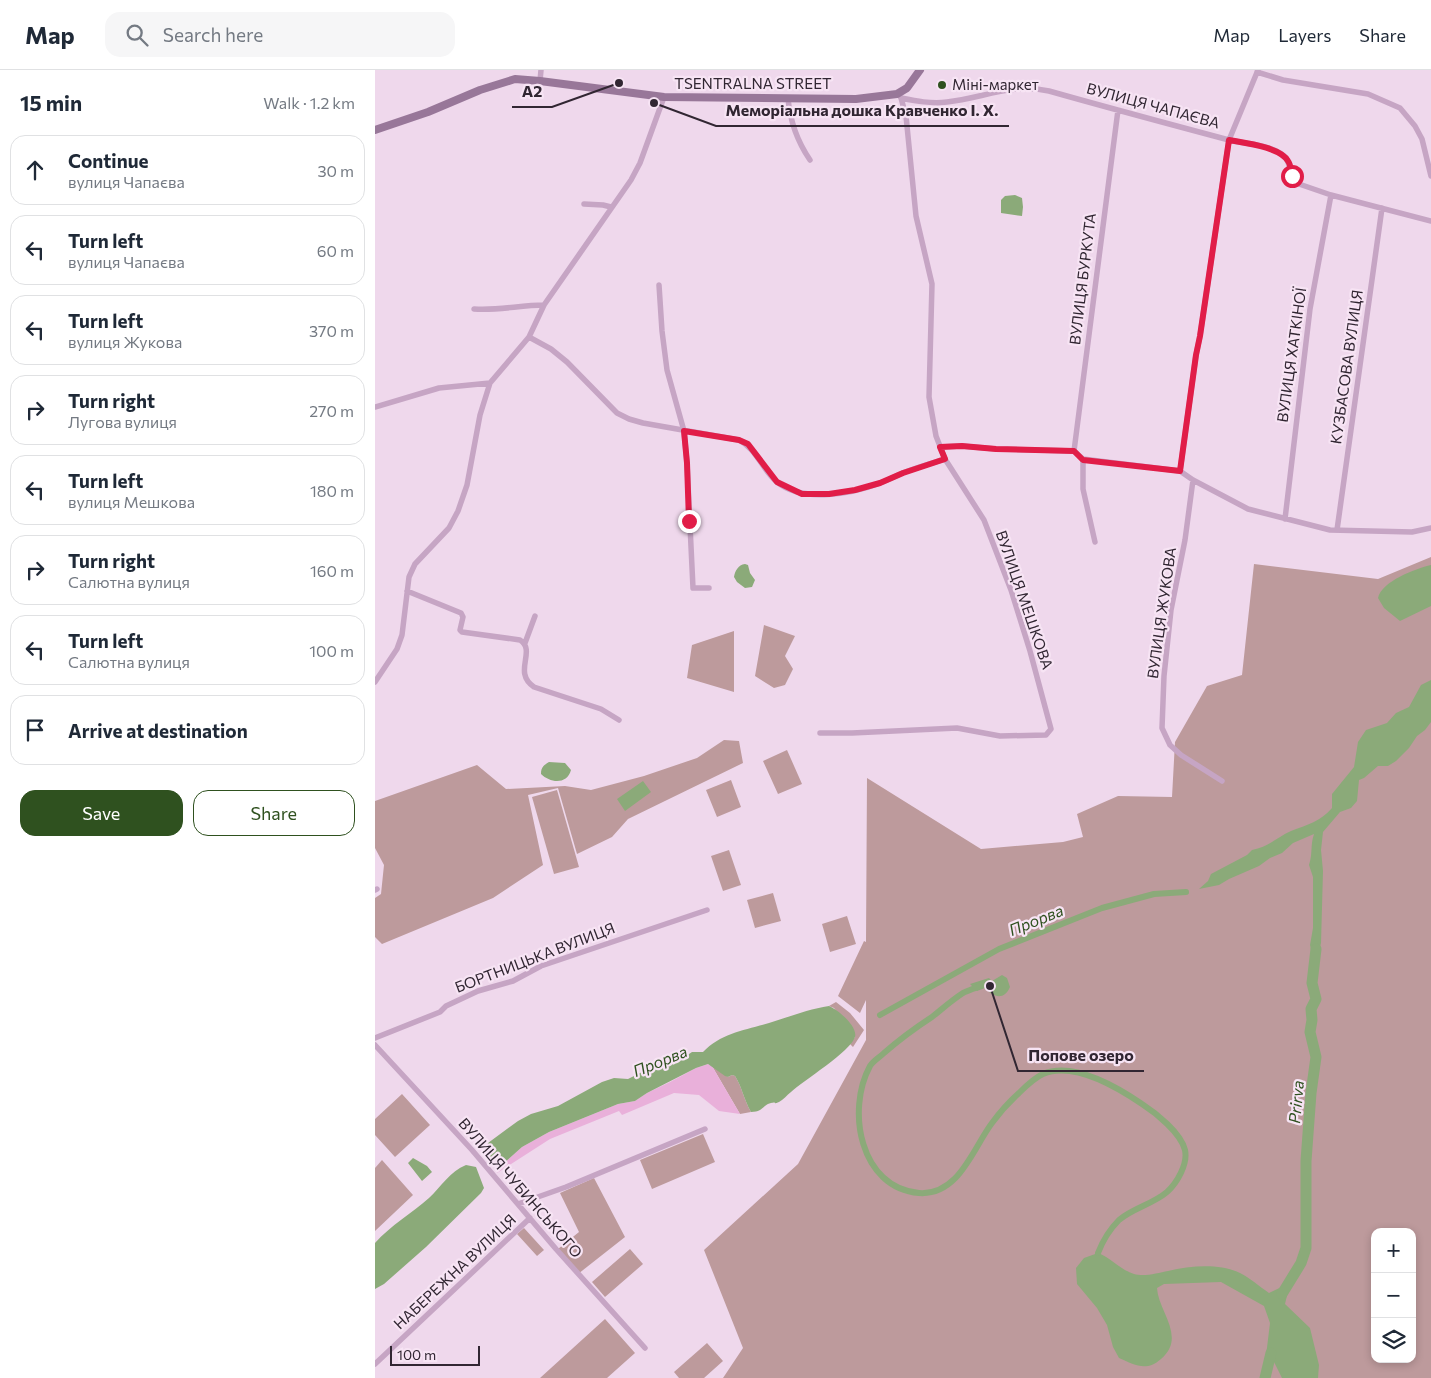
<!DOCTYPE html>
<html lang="en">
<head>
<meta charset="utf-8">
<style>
	body { margin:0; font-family:Commissioner,sans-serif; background:#f6f6f7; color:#1f2937 }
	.controls { position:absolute; right:15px; bottom:15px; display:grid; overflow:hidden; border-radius:10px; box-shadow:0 2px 8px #0003 }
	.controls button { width:45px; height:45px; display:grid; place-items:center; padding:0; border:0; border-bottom:1px solid #e0e1e3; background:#fff; color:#1f2937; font:25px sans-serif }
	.scale { position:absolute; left:15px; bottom:12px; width:90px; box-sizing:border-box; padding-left:5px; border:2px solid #312632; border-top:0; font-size:14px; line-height:18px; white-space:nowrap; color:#312632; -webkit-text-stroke:4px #f7e4f4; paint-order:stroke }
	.stop { position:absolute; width:15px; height:15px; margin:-11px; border:4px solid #e11d48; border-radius:50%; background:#fff }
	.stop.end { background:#e11d48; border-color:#fff; box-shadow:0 1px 5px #0008 }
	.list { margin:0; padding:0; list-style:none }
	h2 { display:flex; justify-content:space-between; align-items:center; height:65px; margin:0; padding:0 20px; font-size:21px }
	h2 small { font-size:16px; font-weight:400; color:#747a83 }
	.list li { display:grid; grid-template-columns:32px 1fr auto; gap:15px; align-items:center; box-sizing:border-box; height:70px; margin:0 10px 10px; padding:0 10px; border:1px solid #e0e1e3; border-radius:15px }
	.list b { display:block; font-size:19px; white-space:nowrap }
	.list p { margin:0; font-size:16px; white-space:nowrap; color:#747a83 }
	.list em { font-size:16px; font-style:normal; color:#747a83 }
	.actions { display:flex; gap:10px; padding:15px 20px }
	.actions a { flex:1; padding:11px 0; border:1px solid #2f511f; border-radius:15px; text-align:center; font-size:18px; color:#2f511f }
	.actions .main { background:#2f511f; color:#fff }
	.icon { flex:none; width:28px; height:28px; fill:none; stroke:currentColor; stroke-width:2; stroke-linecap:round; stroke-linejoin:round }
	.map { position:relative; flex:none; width:1056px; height:1308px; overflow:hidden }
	header { display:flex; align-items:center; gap:30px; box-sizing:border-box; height:70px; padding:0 25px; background:#fff; border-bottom:1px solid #e0e1e3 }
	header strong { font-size:24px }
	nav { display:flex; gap:28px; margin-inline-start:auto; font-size:18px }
	.search { width:350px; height:45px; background:#f6f6f7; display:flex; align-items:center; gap:12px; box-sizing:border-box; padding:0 18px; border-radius:15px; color:#747a83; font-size:19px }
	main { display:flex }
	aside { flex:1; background:#fff }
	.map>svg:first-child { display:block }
	.green { fill:#bd9a9c; fill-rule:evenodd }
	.sand { fill:#e9b0da }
	.water { fill:#8baa79 }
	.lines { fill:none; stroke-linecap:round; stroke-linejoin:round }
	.canal { stroke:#8baa79; stroke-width:6 }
	.river { stroke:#8baa79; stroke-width:11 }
	.street { stroke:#c6a5c4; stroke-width:5.5 }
	.secondary { stroke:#987799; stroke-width:8 }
	.route { stroke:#e11d48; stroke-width:6 }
	.poi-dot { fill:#2f511f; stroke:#f7e4f4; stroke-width:2 }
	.labels { text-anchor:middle; stroke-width:4.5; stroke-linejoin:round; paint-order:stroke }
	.street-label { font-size:15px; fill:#312632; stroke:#f7e4f4 }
	.poi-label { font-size:15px; fill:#312632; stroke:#f7e4f4; text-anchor:start }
	.water-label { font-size:16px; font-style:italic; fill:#2f511f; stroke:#f7e4f4 }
	.leader { fill:none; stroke:#312632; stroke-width:2 }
	.callout-dot { fill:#312632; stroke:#f7e4f4; stroke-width:2 }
	.callout-label { font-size:16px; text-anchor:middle; font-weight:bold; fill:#312632; stroke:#f7e4f4; stroke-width:4.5; stroke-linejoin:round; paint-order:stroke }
</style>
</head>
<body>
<header>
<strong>Map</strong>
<div class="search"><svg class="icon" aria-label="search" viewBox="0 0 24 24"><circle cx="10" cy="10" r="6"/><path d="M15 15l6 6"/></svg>Search here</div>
<nav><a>Map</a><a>Layers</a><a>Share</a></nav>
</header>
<main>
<aside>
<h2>15 min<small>Walk · 1.2 km</small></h2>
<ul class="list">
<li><svg class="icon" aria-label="ahead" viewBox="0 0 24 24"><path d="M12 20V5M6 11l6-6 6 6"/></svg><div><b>Continue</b><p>вулиця Чапаєва</p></div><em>30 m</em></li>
<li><svg class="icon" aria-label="left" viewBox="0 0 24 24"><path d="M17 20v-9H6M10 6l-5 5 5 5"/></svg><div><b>Turn left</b><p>вулиця Чапаєва</p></div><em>60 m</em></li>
<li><svg class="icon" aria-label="left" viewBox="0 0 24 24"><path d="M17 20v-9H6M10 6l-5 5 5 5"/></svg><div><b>Turn left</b><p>вулиця Жукова</p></div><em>370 m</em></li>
<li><svg class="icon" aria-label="right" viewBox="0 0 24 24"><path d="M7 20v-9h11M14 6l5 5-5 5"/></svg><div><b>Turn right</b><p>Лугова вулиця</p></div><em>270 m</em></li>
<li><svg class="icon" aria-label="left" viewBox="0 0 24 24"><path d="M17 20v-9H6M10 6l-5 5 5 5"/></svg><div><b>Turn left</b><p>вулиця Мешкова</p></div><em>180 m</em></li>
<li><svg class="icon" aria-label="right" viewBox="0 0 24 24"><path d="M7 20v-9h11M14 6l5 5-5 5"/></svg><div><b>Turn right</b><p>Салютна вулиця</p></div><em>160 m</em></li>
<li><svg class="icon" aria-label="left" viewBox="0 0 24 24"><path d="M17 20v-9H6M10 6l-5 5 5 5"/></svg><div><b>Turn left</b><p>Салютна вулиця</p></div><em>100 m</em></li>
<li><svg class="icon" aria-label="arrive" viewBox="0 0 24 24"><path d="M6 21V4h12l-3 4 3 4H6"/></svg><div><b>Arrive at destination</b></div></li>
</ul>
<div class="actions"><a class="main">Save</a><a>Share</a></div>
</aside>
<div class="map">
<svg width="1056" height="1308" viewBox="0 0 1056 1308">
	<rect width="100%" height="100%" fill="#efd8ec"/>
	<path class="green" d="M1056,487v821h-708l20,-30 -39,-98 94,-86 68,-124v-40l-6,13 -22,-17 26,-55 2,1 1,-164 114,71 82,-7 20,-5 -6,-23 41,-18 54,1 3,-55 32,-56 35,-11 12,-111 124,15zM1000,1162h37v127h-37z
		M389,555l31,11 -10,20 8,13 -8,16 -11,3 -19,-12z
		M359,561v61l-47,-14 5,-33z
		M349,670l15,1 4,22 -115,56 -16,18 -35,17 -19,-66 -30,7 15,70 -50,33 -111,46 -7,-7v-39l6,-4 3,-29 -9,-17v-47l102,-36 29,24 59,-3 26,4 53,-14 53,-18z
		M412,680l15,34 -24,10 -15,-33z
		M356,710l10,27 -24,10 -11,-27z
		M182,720l22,77 -25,7 -22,-77z
		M354,780l12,35 -18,6 -12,-35z
		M398,823l8,28 -26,7 -8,-28z
		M472,846l9,28 -26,8 -8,-28z
		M461,932l14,11 14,17 -11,17 -3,-3 5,-7 -21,-29 -5,-2z
		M337,996l16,11 4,-2 3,1c7,11 9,24 16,36l-11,2z
		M27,1024l28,31 -35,32 -20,-22v-16z
		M328,1064l12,28 -63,27 -12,-29z
		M7,1090l31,35 -38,36v-63z
		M219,1108l31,59 -47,37 -20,-25 21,-17 -19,-39z
		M149,1158l20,22 -7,6 -20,-22z
		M255,1179l13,15 -38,33 -13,-15z
		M230,1249l30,34 -28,25h-67z
		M332,1273l16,18 -19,17h-25l-5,-6z"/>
	<path class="sand" d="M333,994l4,2 28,48 -21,-3 -20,-16 -25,-2 -52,22 -3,-4 -69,28 -53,34 2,-6 -3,-4h8l18,-16 27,-15 69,-28 17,-3 12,-8 23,-11 26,-14z"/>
	<path class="water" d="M640,125l7,3 1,9 -1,9 -21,-3v-13l4,-4z
		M370,494l3,1 2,8 5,7 -3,7 -7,1 -8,-6 -3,-5c1,-6 4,-12 11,-13z
		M1056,495v41l-31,15 -16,-13 -6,-10c4,-17 37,-29 53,-33z
		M1056,610v42l-6,8 -8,6 -8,12 -13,13 -8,5h-10l-14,12 -5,2 -2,21 -6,7 -11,4 -17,20 -2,18 2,21 -2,72 -5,20 -3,-5 -3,-13 3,-17v-51l-4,-12c4,-12 1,-19 5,-31l-21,9 -11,10 -12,5 -11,8 -30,13 -10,6 -20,4 9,-8 3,-7 36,-19 5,-5c17,-3 25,-13 39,-19 16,-6 30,-10 41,-23v-14l22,-27 4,-25 8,-12 21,-7 9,-10 13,-6 12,-22z
		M174,692l16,1 6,7c-4,15 -21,13 -30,4 0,-7 3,-9 8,-12z
		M268,711l8,11 -26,19 -8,-12z
		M627,905l5,3 3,9c-6,14 -17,10 -25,1l-8,3 -7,-7 19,-6 3,3z
		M454,936c8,3 29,20 26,31 -4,14 -52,44 -64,55 -4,3 -8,8 -12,10 -7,3 -1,-1 -8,1 -9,2 -7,9 -20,9 -7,-12 -9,-25 -16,-36l-3,-1 -4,2 -3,-1 -17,-12 -12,4 -49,25 -12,8 -17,3 -69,28 -27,15 -18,16h-8l-8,-6 -2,-10 2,-4 30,-22 13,-7 27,-8 44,-24 12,-4 14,1 18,-9 12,-3 9,-9h16l9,-6h11c18,-19 42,-22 66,-29 20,-6 39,-14 60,-17z
		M38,1088l14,8 5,6 -10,9 -14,-18z
		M91,1095l10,2 8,21 -3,5 -55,54 -42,37 -9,5v-46c16,-18 36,-29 54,-45 12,-11 21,-27 37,-33z
		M723,1183c13,5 23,17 36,21 10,3 24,-1 34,-3 23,-5 50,-8 72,2 10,5 19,13 29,20l21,-10 -5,21 25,24 9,37 -1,13h-36l-8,-16 -5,4 -4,-2 5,-41 -6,-17 -43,-24 -57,2 -7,4c1,23 30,49 4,71 -15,13 -26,6 -42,-1l-6,-11 -6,-22 -10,-17 -20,-24 -1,-16 8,-10z"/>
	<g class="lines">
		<path class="canal" d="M607,915c-6,3 -13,5 -19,8 -11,7 -21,16 -31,24 -17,11 -33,23 -48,36 -4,4 -11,8 -14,13 -24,44 -10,122 49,127 40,3 54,-45 73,-70 8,-11 17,-21 27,-30 7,-7 15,-15 24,-19 31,-13 74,13 99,30 14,9 39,29 43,46 3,14 -8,33 -18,42 -14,12 -34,16 -48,28 -10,10 -16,20 -21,33
			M505,945l119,-66 103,-41 52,-14 32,-2"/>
		<path class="river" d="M907,1224l19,-31 5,-15v-87l5,-68 5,-36 -6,-25 2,-12 -1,-11 5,-10 -4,-16 4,-34
			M890,1308l6,-25"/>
		<path class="street" d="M882,2l26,8 85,14 32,14 15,18 7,13 9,37
			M165,11l1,-11
			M524,25l2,3c15,3 30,6 46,4 36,-4 65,-19 102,-11 60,17 120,33 180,49 16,4 36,4 51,13 13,7 7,23 19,31l32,11 100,26
			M413,28c2,23 9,43 22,62
			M209,134l19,1 8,2
			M284,215l3,46 5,39 17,61 3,32 6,125h16
			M99,239c24,2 46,-4 70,-4
			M154,267l22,12 16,13 50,51 12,6 14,4 96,17c18,9 23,30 38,42 26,21 75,12 103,1 9,-3 17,-8 25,-11 13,-5 27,-9 40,-13
			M0,337l64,-19 51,-5
			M565,377l22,-1 34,3 78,2 9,8 97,12 13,9 55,29 82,21 82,2 19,-4
			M699,381l44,-341
			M708,389v30l12,53
			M805,401l16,-116 4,-19 29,-196 29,-70
			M818,410l-8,60 -14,70 -7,66 -2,52 8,17 11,10 41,26
			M910,449l25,-210 21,-114
			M962,460l45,-322
			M32,521l54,22 2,4 -3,13 2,2 58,8c17,11 -8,32 14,47l67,22 18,11
			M150,573l10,-27
			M0,612l22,-33 5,-14 7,-58 6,-13 34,-36 9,-17 9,-26 13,-70 10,-32 39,-46 15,-32 87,-125 9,-17 24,-66
			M445,663h32l105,-5 43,8 46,-1 5,-6 -21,-78 -19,-61 -27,-70 -39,-61 -9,-23 -7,-39 3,-113 -16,-68 -10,-100 -5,-18
			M0,820l2,-1
			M0,968l65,-26 6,-6 32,-15 35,-10 28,-15 166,-56
			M0,975l97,105 84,99 89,99
			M143,1134l48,-17 139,-58
			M0,1294l155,-146"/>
		<path class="secondary" d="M0,60l53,-18 52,-22 35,-11 25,2 124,16 192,2 41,-5 10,-6 13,-18"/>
	</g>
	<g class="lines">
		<path class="route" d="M314,451l-2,-58 -3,-32 55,9 9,4 29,38 25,12h27l26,-4 25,-7 23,-10 42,-14 -5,-12 22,-1 34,3 78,2 9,9 97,11 16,-116 4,-19 29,-196c16,3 51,7 59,21 3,4 3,10 4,15"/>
	</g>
	<circle class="poi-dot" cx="567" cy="15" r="5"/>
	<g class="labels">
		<g class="street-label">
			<text x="378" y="19">TSENTRALNA STREET</text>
			<text transform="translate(778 36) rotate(15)" y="5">ВУЛИЦЯ ЧАПАЄВА</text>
			<text transform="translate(708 209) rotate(-83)" y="5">ВУЛИЦЯ БУРКУТА</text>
			<text transform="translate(917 285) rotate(-82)" y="5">ВУЛИЦЯ ХАТКІНОЇ</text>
			<text transform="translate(972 297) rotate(-82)" y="5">КУЗБАСОВА ВУЛИЦЯ</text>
			<text transform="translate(649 530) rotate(71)" y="5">ВУЛИЦЯ МЕШКОВА</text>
			<text transform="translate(787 543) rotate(-82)" y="5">ВУЛИЦЯ ЖУКОВА</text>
			<text transform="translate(160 888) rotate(-21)" y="5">БОРТНИЦЬКА ВУЛИЦЯ</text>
			<text transform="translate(145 1118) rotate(49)" y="5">ВУЛИЦЯ ЧУБИНСЬКОГО</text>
			<text transform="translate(80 1202) rotate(-43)" y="5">НАБЕРЕЖНА ВУЛИЦЯ</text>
		</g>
		<g class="poi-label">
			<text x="577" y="20">Міні-маркет</text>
		</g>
		<g class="water-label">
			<text transform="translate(661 850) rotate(-22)" y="6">Прорва</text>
			<text transform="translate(285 991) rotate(-22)" y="6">Прорва</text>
			<text transform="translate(921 1032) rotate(-85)" y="6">Prirva</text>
		</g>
	</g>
	<path class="leader" d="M244 13L177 37H137M279 33L341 56H634M615 916L643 1001H769"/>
	<g class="callout-dot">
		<circle cx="244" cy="13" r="5"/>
		<circle cx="279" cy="33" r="5"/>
		<circle cx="615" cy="916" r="5"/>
	</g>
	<g class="callout-label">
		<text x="157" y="27">A2</text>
		<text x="487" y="46">Меморіальна дошка Кравченко І. Х.</text>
		<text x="706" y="991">Попове озеро</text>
	</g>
</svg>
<div class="controls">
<button>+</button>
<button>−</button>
<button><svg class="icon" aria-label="layers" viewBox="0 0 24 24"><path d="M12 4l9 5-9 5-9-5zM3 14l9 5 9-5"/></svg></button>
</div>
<div class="scale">100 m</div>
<div class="stop" style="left:917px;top:106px"></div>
<div class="stop end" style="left:314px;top:451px"></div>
</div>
</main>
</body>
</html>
